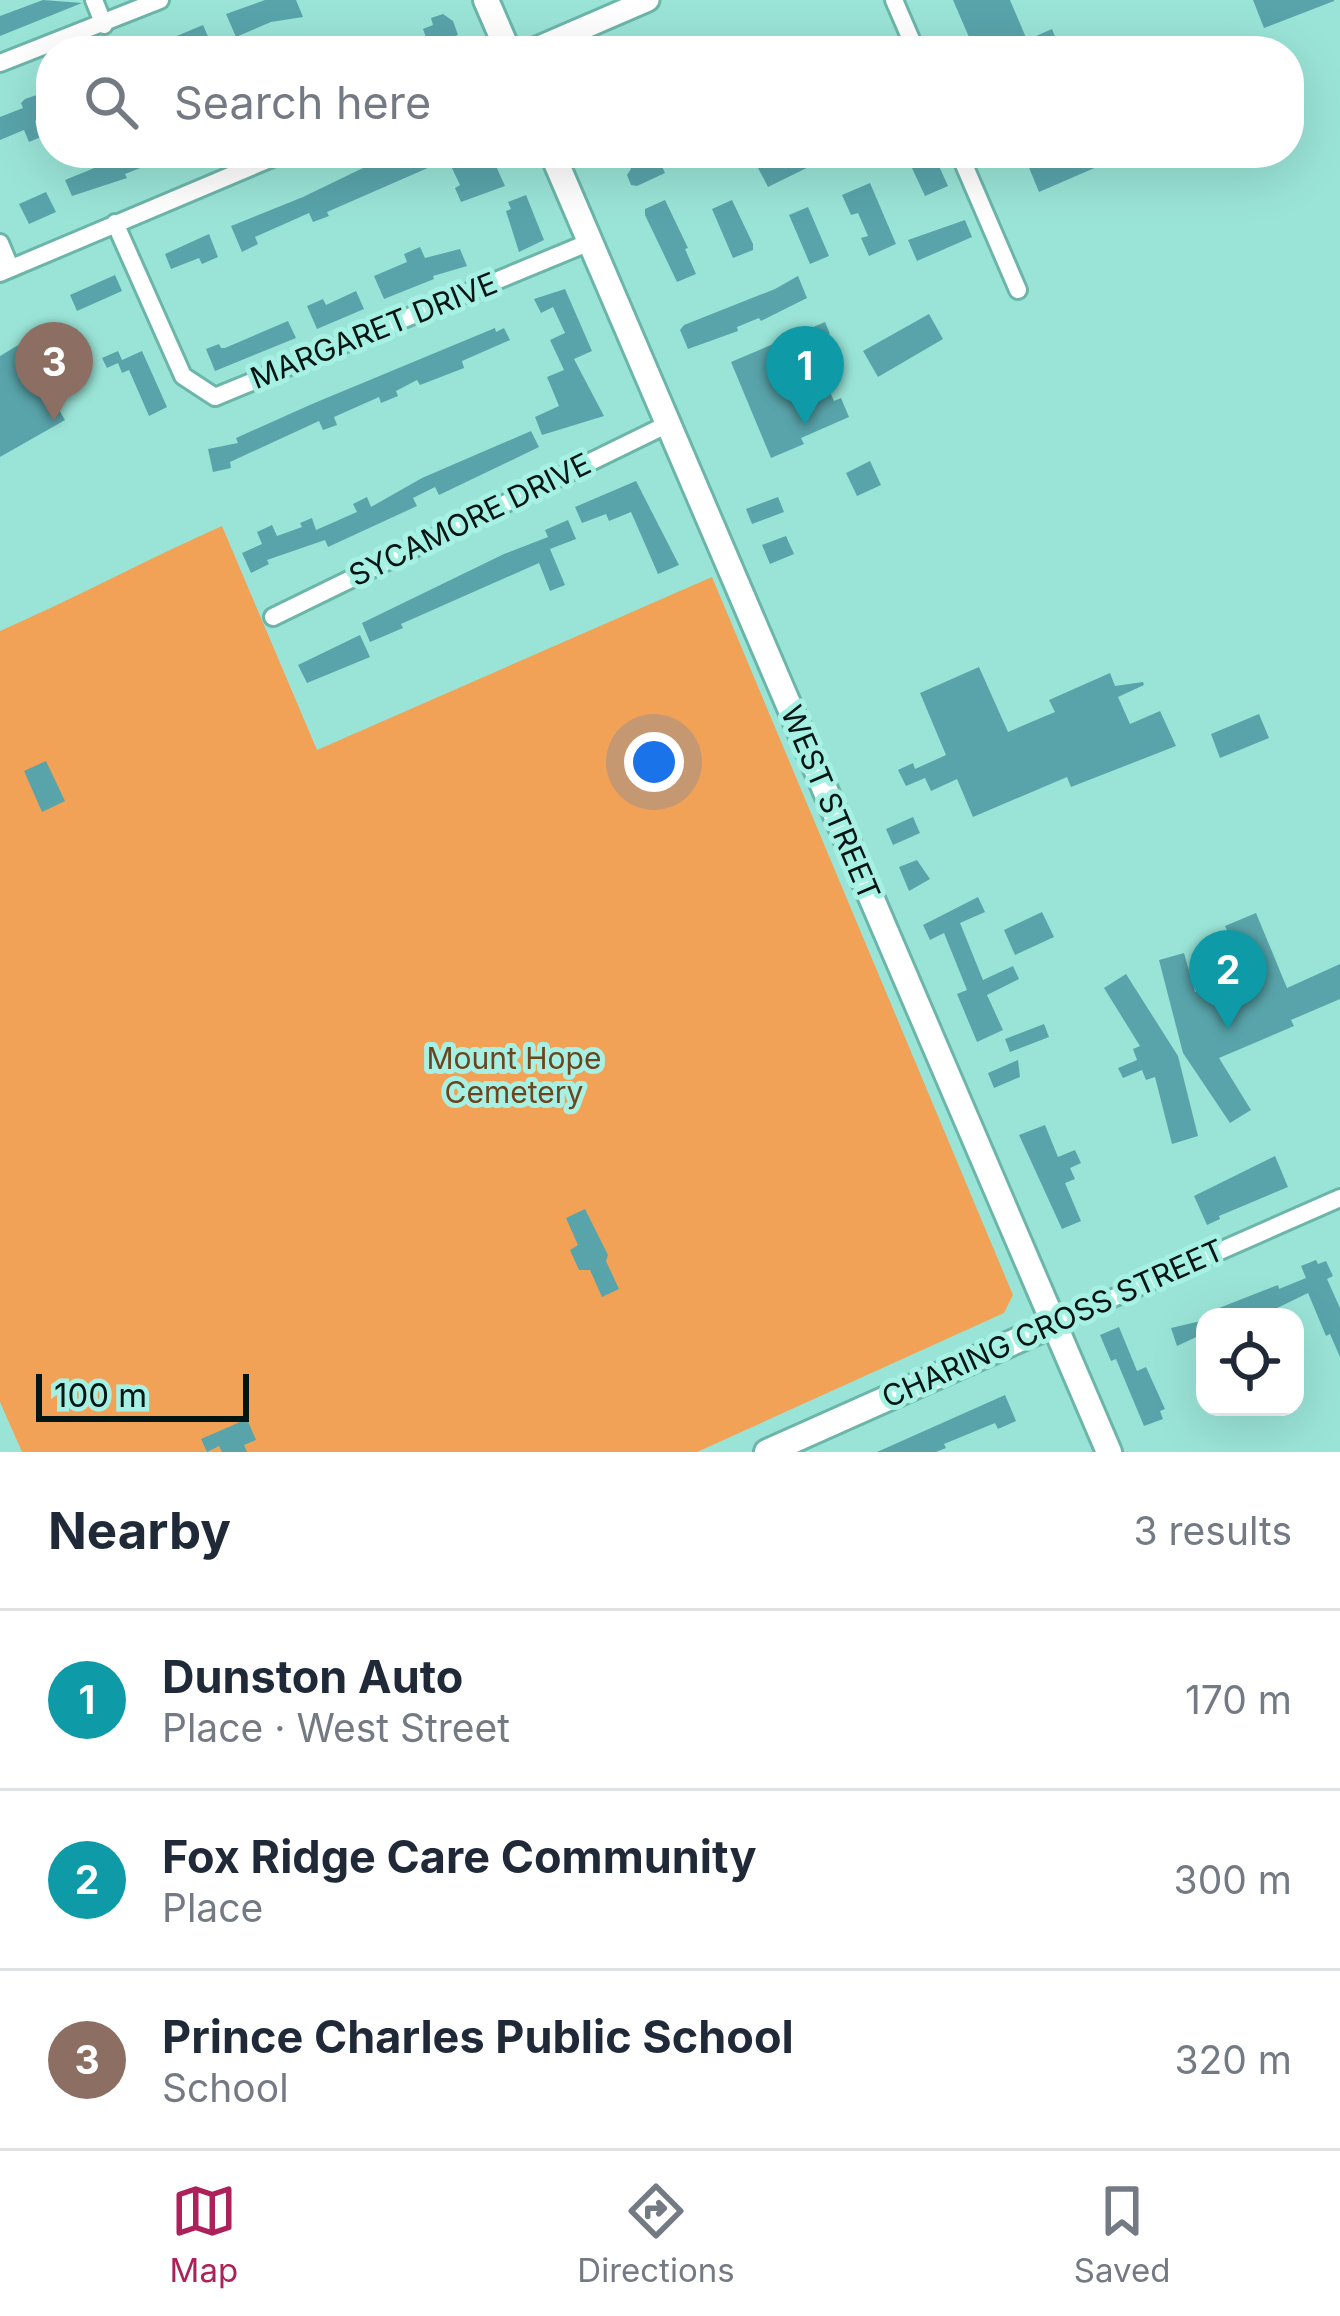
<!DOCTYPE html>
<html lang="en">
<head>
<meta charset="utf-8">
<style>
	body { margin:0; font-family:Inter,sans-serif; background:#f6f6f7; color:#1f2937 }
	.controls { position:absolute; right:36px; bottom:36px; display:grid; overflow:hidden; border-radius:24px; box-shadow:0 12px 48px #0002 }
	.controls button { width:108px; height:108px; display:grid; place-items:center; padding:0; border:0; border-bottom:3px solid #e0e1e3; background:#fff; color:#1f2937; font:60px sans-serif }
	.scale { position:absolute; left:36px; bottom:30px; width:213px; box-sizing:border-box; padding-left:12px; border:6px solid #011512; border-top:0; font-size:33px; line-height:42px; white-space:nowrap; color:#011512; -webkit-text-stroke:9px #a7f1e4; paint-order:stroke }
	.you { position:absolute; left:654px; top:762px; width:42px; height:42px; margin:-30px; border:9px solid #fff; border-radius:50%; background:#1a73e8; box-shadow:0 0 0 18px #1a73e833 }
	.badge { display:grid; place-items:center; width:78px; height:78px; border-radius:50%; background:#ae205a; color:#fff; font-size:39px; font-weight:700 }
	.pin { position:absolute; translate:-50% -99px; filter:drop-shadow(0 3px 6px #0008) }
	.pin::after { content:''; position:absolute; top:63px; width:42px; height:36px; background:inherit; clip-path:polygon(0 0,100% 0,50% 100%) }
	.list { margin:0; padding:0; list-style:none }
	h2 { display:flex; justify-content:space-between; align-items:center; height:156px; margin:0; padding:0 48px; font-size:51px }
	h2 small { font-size:39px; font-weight:400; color:#747a83 }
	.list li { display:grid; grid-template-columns:78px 1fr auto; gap:36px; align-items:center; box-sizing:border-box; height:180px; padding:0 48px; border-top:3px solid #e0e1e3 }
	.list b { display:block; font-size:45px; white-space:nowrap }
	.list p { margin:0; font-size:39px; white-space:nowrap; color:#747a83 }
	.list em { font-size:39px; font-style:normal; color:#747a83 }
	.icon { flex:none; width:66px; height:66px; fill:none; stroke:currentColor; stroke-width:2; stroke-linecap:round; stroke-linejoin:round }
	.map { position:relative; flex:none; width:1340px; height:1452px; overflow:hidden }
	.search { position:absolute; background:#fff; box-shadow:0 12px 48px #0002; left:36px; right:36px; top:36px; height:132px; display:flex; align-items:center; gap:30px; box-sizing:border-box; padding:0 42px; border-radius:48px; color:#747a83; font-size:45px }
	.sheet { height:696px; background:#fff }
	nav { display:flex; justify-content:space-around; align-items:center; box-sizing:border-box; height:168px; border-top:3px solid #e0e1e3; background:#fff; font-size:33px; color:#747a83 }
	nav a { display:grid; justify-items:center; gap:6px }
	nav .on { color:#ae205a }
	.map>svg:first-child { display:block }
	.green { fill:#f1a256 }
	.building { fill:#58a4aa }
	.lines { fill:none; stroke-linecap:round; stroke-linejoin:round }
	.minor-casing { stroke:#6cb5a9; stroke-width:22 }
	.tertiary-casing { stroke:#6cb5a9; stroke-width:27 }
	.secondary-casing { stroke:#6cb5a9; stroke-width:30 }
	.minor { stroke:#fff; stroke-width:16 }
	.tertiary { stroke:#fff; stroke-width:21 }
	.secondary { stroke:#fff; stroke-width:24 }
	.labels { text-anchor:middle; stroke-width:10; stroke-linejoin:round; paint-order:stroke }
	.street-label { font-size:30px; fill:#011512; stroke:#a7f1e4 }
	.park-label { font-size:30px; fill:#6c441d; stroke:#a7f1e4 }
</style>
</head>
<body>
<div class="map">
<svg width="1340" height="1452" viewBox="0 0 1340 1452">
	<rect width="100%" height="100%" fill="#9ae4d7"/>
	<path class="green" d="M222,526l95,224 395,-173 301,718 -9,18 -307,139h-675l-22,-50v-771c76,-33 147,-72 222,-105z"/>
	<path class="building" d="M43,0l39,3 -82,33v-20z
		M265,0h31l7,17 -32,5 -35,15 -10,-23z
		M953,0h57l17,40 25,-11 9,22h-86z
		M1253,0h81v1l-70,27z
		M443,14l10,7 5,14 -29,11 -6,-17 10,-4 -2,-7z
		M203,25l10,23 24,-10 6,13h-102z
		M51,90v22l-16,9 6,16 -12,5 -5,-12 -24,10v-23l23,-9 -2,-5 4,-4z
		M131,153h19l3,10 -28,11 2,4 -55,18 -7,-16z
		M394,153h19l2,5 9,-4 6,13 -103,45 2,4 -16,6 -4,-9 -54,24 3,7 -16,8 -11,-26 72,-29z
		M476,153h14l15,33 -44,16 -6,-14 5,-3 -8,-17 25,-11z
		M623,153h33l9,20 -28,13 -6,-1 -4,-10 4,-6z
		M788,153h49l-69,34 -10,-19z
		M905,153h28l15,33 -23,10z
		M1023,153h79l4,10 -67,29z
		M870,183l26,61 -27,12 -8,-18 7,-2 -10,-23 -7,2 -9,-20z
		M46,192l10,20 -27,12 -10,-20z
		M526,195l18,45 -25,12 -13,-41 5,-2 -3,-7z
		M665,200l23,48 -3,1 11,25 -19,8 -32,-67v-6z
		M732,200l21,44v6l-20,8 -21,-49z
		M808,207l21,49 -19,8 -21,-49z
		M965,220l7,17 -55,24 -9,-21z
		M209,234l9,23 -16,7 -3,-6 -28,11 -6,-15z
		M420,247l5,11 35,-9 7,17 -34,10 1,3 -50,20 -10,-23 33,-14 -3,-8z
		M115,275l7,16 -45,20 -7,-16z
		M798,276l9,22 -46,23 -2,-3 -22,9 1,4 -50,18 -8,-19 4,-5 91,-36z
		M565,289l27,62 -18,8 30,57 -62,19 -7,-18 24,-11 -12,-29 17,-7 -14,-30 15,-7 -12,-26 -12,6 -7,-14z
		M356,291l8,18 -47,20 -10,-23 16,-7 3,6z
		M929,314l14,25 -65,38 -15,-26z
		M288,321l8,17 -81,33 -9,-22 13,-5 2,4h4z
		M825,322l5,12 -32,14 9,24 12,-6 15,35 7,-3 8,19 -48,21 3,6 -33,14 -40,-96z
		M495,328l1,4 8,-4 6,12 -48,21 2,7 -44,17 -3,-5 -21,11 2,5 -17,7 -2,-6 -45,20 3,8 -14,5 -4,-9 -89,41 1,6 -18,4 -5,-23 30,-6 -2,-5 76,-34z
		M20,344l45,76 -65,37v-101z
		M118,351l4,9 20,-9 25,56 -18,9 -20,-46 -7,3 -4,-10 -11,5 -5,-10z
		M531,431l8,16 -100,48 -4,-8 -22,11 4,8 -89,41 -3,-7 -58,20 2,4 -18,9 -9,-20 20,-9 -5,-12 15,-7 5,11 25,-9 -2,-4 12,-5 4,12 41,-18 -4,-8 14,-7 4,10 51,-29z
		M870,461l11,24 -24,11 -11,-23z
		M636,481l43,84 -21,9 -27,-62 -22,9 -3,-7 -24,9 -7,-16z
		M778,497l6,15 -32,12 -6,-15z
		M568,520l8,19 -26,10 15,36 -15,6 -11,-28 -138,61 2,4 -33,14 -8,-19 142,-69 44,-17 -3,-7z
		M786,536l8,18 -24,10 -8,-19z
		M360,635l10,22 -63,26 -9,-18z
		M979,667l29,65 47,-20 -6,-12 61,-27 5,13 28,-4 1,3 -26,12 12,27 30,-13 16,35 -105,41 -4,-10 -94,40 -16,-38 -26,12 -6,-13 -19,8 -8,-16 15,-7 2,6 31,-14 -26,-62z
		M1259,714l10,24 -49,20 -9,-24z
		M46,761l19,40 -23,11 -18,-41z
		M913,817l7,16 -27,12 -7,-16z
		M917,860l13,19 -21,12 -10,-24z
		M978,897l7,15 -25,11 23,57 30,-14 6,13 -32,16 16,35 -26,12 -20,-48 10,-4 -23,-57 -14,7 -7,-15z
		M1042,912l12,25 -39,18 -11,-25z
		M1256,913l31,75 53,-24v35l-49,21 3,6 -75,32 32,52 -21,13 -47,-70 -24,-93 25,-7 11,39 51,-20 -21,-46z
		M1126,974l52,82 20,80 -26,8 -17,-67 -9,3 -4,-10 -19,8 -5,-10 19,-8 -4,-11 7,-3 -36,-58z
		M1044,1024l5,13 -39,15 -5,-13z
		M1018,1060l2,17 -26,11 -6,-15z
		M1045,1125l13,32 17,-7 6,13 -11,5 5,11 -10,4 16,38 -19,8 -43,-94z
		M1275,1156l13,31 -69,29 1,3 -13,6 -13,-29z
		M585,1209l23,46 -2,6 13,28 -17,8 -12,-27h-11l-9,-20 8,-5 -12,-27z
		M1316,1260l2,4 8,-3 7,15 -6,3 13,29v49l-10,-23 -4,2 -18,-43 -49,24h-37l-3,-9 59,-23 1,4 27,-11 -5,-12z
		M1205,1320v13l-28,13 -6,-18z
		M1119,1327l18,44 9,-4 19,42 -5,2 3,8 -19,7 -28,-67 -5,2 -11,-26z
		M1005,1395l11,26 -18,8 -3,-6 -51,21 2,4 -10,4h-59z
		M247,1419l9,21 -12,5 3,7h-25l-3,-6 -12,6 -6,-13z"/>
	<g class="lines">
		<defs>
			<path id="minor" d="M94,0l10,25
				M894,0l22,51
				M0,63l160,-63
				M959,153l59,137
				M115,223l68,153 32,21 375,-155
				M0,243l10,24
				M0,273l284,-120
				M273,617l395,-193
				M1054,1324l286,-126"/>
			<path id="tertiary" d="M530,51l118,-51"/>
			<path id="secondary" d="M486,0l22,51
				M552,153l557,1299
				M767,1452l287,-128"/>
		</defs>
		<use href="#minor" class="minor-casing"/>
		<use href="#tertiary" class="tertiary-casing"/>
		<use href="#secondary" class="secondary-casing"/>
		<use href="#minor" class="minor"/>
		<use href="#tertiary" class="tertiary"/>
		<use href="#secondary" class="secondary"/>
	</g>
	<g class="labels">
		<g class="street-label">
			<text transform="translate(374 331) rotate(-22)" y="10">MARGARET DRIVE</text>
			<text transform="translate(470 520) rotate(-26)" y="10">SYCAMORE DRIVE</text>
			<text transform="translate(830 803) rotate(67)" y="10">WEST STREET</text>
			<text transform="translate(1053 1324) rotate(-24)" y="10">CHARING CROSS STREET</text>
		</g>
		<g class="park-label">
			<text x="514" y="1069">Mount Hope<tspan x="514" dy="34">Cemetery</tspan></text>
		</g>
	</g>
</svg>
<div class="controls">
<button><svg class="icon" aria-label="locate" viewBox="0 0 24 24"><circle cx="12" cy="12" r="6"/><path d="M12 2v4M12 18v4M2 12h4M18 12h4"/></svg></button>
</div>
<div class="scale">100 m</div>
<div class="you"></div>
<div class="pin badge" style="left:805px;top:425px;background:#0f9aa8">1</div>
<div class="pin badge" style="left:1228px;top:1029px;background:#0f9aa8">2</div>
<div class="pin badge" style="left:54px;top:421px;background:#8d6e63">3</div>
<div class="search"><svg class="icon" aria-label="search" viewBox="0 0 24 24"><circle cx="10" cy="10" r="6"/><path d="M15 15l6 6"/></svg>Search here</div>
</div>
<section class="sheet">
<h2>Nearby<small>3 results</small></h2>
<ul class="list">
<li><span class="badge" style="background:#0f9aa8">1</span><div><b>Dunston Auto</b><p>Place · West Street</p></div><em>170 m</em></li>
<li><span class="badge" style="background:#0f9aa8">2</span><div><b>Fox Ridge Care Community</b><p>Place</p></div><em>300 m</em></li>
<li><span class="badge" style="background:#8d6e63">3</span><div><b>Prince Charles Public School</b><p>School</p></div><em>320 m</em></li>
</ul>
</section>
<nav>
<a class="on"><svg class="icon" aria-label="map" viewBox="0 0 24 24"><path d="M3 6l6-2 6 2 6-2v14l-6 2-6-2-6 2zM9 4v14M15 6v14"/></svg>Map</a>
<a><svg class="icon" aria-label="directions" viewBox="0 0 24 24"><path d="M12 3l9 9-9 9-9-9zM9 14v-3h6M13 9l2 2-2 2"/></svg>Directions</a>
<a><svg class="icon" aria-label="saved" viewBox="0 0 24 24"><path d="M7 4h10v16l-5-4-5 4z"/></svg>Saved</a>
</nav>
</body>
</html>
